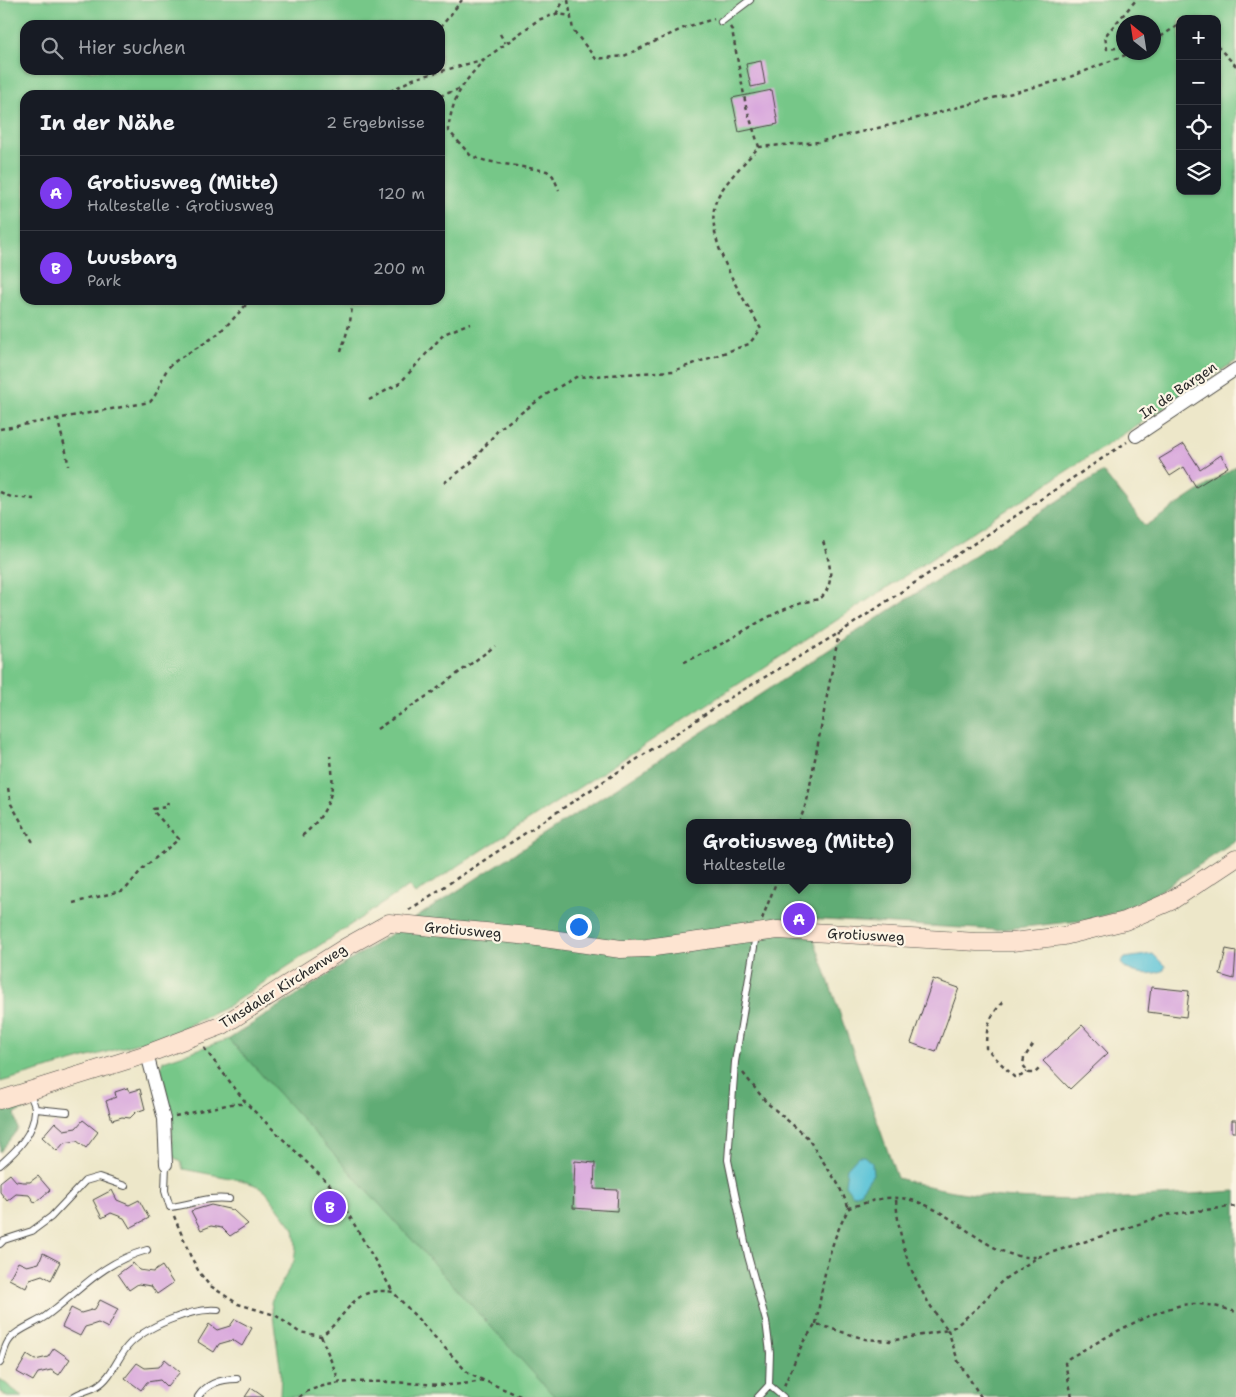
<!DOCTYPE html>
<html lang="de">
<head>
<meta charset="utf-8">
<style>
	body { margin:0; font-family:"Shantell Sans",sans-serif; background:#242831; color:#f1f3f6 }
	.controls { position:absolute; right:15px; top:15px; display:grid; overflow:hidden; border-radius:10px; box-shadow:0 1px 4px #0004 }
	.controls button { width:45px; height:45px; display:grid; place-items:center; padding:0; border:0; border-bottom:1px solid #363941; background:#171b24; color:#f1f3f6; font:25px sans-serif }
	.compass { position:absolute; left:1116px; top:15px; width:45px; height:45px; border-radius:50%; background:#171b24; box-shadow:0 1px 4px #0004; rotate:330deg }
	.you { position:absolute; left:578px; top:926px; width:18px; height:18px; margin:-12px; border:4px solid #fff; border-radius:50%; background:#1a73e8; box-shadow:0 0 0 8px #1a73e833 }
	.badge { display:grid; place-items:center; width:32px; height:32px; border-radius:50%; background:#7c3aed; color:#fff; font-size:16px; font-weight:700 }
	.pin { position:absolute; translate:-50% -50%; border:2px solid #fff; box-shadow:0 1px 5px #0006 }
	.popup { position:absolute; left:686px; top:819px; width:225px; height:65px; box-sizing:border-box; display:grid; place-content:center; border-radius:10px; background:#171b24; filter:drop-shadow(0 1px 4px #0005); font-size:16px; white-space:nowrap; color:#9ea1a6 }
	.popup b { font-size:19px; color:#f1f3f6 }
	.popup::after { content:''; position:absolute; left:50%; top:100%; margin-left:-10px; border:10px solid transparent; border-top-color:#171b24 }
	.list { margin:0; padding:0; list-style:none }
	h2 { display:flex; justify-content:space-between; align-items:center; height:65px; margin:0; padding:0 20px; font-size:21px }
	h2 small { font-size:16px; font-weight:400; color:#9ea1a6 }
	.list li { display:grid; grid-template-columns:32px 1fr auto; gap:15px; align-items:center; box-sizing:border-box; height:75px; padding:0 20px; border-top:1px solid #363941 }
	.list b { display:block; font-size:19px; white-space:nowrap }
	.list p { margin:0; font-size:16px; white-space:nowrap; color:#9ea1a6 }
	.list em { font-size:16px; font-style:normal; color:#9ea1a6 }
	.icon { flex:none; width:28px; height:28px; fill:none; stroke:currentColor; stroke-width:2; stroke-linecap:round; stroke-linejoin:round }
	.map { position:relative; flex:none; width:1236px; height:1397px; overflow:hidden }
	.search { position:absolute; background:#171b24; box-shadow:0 1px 4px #0004; left:20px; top:20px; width:425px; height:55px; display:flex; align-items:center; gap:12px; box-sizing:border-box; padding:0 18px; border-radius:15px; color:#9ea1a6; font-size:19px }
	.panel { position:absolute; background:#171b24; box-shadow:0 1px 4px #0004; left:20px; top:90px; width:425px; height:215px; border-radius:15px }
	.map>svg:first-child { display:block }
	.green { fill:#76c788; stroke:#50795a; fill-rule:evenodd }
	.forest { fill:#60ac74; stroke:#466c50; fill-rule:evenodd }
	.water { fill:#5ac3d7; stroke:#427781 }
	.building { fill:#d9a9dd }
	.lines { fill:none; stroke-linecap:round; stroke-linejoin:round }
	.lane-casing { stroke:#484743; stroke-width:8 }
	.street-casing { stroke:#484743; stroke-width:14 }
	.secondary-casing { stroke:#484743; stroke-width:19 }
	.path { stroke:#484743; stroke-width:2.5; stroke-dasharray:4 4; stroke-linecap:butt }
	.lane { stroke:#fff; stroke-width:6 }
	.street { stroke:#fff; stroke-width:12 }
	.secondary { stroke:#fde4d1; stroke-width:18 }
	.labels { text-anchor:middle; stroke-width:4.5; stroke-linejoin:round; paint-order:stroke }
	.street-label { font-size:14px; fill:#2b2b2b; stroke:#fcf5e5 }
</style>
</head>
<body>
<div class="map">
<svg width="1236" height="1397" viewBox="0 0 1236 1397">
	<rect width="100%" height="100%" fill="#fcf5e5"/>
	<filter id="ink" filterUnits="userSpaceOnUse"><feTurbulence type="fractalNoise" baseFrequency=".02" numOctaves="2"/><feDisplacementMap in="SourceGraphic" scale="10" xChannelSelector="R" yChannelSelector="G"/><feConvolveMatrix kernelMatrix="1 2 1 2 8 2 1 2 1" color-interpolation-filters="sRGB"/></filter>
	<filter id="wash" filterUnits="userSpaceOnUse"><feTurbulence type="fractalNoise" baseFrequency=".0096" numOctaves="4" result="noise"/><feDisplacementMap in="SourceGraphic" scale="20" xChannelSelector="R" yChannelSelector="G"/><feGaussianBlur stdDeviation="1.12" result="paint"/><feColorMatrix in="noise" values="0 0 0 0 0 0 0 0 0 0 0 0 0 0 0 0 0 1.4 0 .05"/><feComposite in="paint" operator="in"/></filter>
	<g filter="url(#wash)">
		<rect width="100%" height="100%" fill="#ede7c9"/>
		<path class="green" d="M0,0h1236v361l-821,533 -6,-8 -184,122 -55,26 -170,48zM1180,19h37v172h-37zM1124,22h30v30h-30zM25,25h415v45h-415zM25,95h415v205h-415z
			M229,1039l327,358h-276l1,-24 -10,-71 23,-41 2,-16 -2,-16 -28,-37 -8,-6 -17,-6 -58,-11 -2,-7 -9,-6v-34l-11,-55 2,-6z
			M0,1379l23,18h-16l-7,-5z"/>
		<path class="forest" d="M1236,466v375l-84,55 -35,16 -29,8 -92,10 -189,-11 90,259c111,33 226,20 339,13v206h-681l-326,-358 874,-567 43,54zM690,823h218v57h-218z
			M28,1104l1,4 -14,5 3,16 -18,23v-40z"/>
		<path class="water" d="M1153,954l12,12 -1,4c-12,6 -35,5 -43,-7l4,-5z
			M858,1156h6l8,7 1,11 -14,19 -6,2 -8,-10 2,-17z"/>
		<g id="blocks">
			<path class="building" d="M761,61l4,23 -14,3 -5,-23z
				M772,90l6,34 -39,8 -7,-34z
				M1184,444l16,25 21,-14 7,12 -32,20 -12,-20 -14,9 -11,-17z
				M1226,949l10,2 -2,28 -14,-4z
				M933,979l26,9 -23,64 -25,-9z
				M1151,987l38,4 -3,26 -38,-5z
				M1082,1025l26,28 -38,36 -27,-28z
				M127,1088l3,4 10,-3 5,20 -9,3 -6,6 -8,-1 -10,3 -6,-19 10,-4 -1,-5z
				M83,1120l15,12 -12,16 -9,-7 -13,2 -7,8 -15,-14 13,-15 9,8 12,-2z
				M1232,1120h4v12h-4z
				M575,1161l20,2 -1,26 24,1 -1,21 -44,-3z
				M10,1174l6,7 7,1h7l8,-6 12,14 -15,13 -6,-8 -13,-1 -9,7 -7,-9v-10z
				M112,1190l5,10 12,5 10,-5 10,18 -19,10 -6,-10 -13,-5 -9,5 -9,-18z
				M211,1205l22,5 15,14 -18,12 -8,-8 -11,-2 -10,4 -10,-19z
				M43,1253l17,9 -9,18 -9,-5 -12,4 -4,9 -17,-9 9,-17 9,4 12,-3z
				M133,1263l6,7 14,2 9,-6 11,17 -16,11 -6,-8 -13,-2 -9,6 -11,-16z
				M100,1300l18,9 -10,19 -10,-5 -6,2 -7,2 -5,9 -18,-9 9,-19 10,5 14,-4z
				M235,1319l17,9 -10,18 -9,-6 -14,4 -5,8 -16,-10 11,-18 8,6 13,-4z
				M54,1348l16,11 -11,16 -8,-5 -13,3 -5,8 -16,-9 10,-17 8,5 13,-3z
				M165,1359l15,13 -13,15 -7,-7 -13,2 -6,8 -16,-12 12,-15 8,5 14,-1z
				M251,1388l13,9h-19z"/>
		</g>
	</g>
	<g filter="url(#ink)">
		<use href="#blocks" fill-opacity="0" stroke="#484743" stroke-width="1"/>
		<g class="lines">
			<defs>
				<path id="lane" d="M721,22l29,-22
					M756,935l-21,127 -7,98 20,96 18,65 4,32 -1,32 -11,12
					M36,1109l31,3
					M166,1164l-1,27 5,16c22,-2 36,-11 59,-8
					M0,1165c16,-14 34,-31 35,-54 1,-6 -4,-13 -6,-19
					M0,1244l4,-4 28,-9 19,-14 34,-36 14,-4 26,9
					M0,1363c3,-6 4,-15 8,-21 7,-12 27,-18 38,-26 36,-27 55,-53 101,-66
					M769,1385l14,12
					M73,1397c8,-6 16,-6 24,-11 14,-8 20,-27 30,-39 17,-20 66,-40 91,-37
					M198,1397c9,-14 23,-18 39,-18"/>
				<path id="street" d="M1136,436l100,-67
					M147,1054l17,65 2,45"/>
				<path id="secondary" d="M0,1100l147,-46 76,-29 123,-78 43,-24 141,13 91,13 26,-1 131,-18 199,12h35l52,-6 61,-15 46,-20 65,-43"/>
			</defs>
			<use href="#lane" class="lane-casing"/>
			<use href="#street" class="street-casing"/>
			<use href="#secondary" class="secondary-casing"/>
			<path class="path" d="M568,0l5,30 23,29 28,-3 62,-29 28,-8
				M556,14l8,-14
				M730,27l2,3 14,76 13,41
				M440,28l22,-28
				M500,34l5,9
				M1154,41l26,-17
				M1217,46l19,20
				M1124,47l-17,2 -2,-13 31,-36
				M485,59c-23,25 -32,37 -37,71l23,26 15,5 61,10 6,5 6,14
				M374,70h1
				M383,95l30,-16 72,-20 53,-39 18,-6 16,2
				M440,96l22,-8
				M341,352l9,-30 3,-22
				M369,400l31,-17 44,-49 26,-11
				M58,418c2,17 9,30 10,48
				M0,429l150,-27c11,-11 10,-28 23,-39 13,-10 29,-17 42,-27 13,-11 24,-23 35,-36
				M444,483l28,-21 27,-33 48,-35 29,-17 97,-6 76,-27 12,-15c-18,-32 -58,-90 -45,-128 5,-15 32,-42 43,-54l59,-5 81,-19 166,-44 68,-27
				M0,492l11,5 23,2
				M684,662c46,-17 87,-56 136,-63 17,-16 9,-38 3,-58
				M377,729l53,-35 65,-48
				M8,788l3,16 23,40
				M799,823l8,-22 32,-168
				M302,836c27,-23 35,-45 28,-80
				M73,903l52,-13 17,-21 37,-30 -24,-26 -2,-4 13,-2 2,-5
				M409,910l319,-211 111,-66 288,-191
				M762,919l15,-39
				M1003,1002c-14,14 -17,26 -17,46l28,29 7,-1 6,-4
				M1033,1045l-9,13 -1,7 6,8h6l5,-5
				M204,1048l43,56 87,85 59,103
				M743,1073l23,29 41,35 31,47 11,24
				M175,1116l56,-12h15
				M174,1216l16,39 9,17 10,13 29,19 37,11 24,17 22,4c29,-21 30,-51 72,-44l76,82 53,23
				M816,1324c8,-45 10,-74 33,-116 12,-4 24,-8 37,-10 53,-5 88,50 132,58 6,1 13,1 19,1
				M321,1336l19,47
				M784,1386l19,-44 13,-18 49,15 25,2 58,-11c-32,-40 -49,-80 -52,-131
				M299,1397c28,-24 109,-13 145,-12 13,0 26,-2 39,-4
				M981,1397l-23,-36 -10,-31 8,-4 20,-17 27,-29 35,-23 128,-42 70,-9
				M1072,1397l-7,-34 4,-5c35,-19 71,-42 109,-52 19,-5 40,0 58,6"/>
			<use href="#lane" class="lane"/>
			<use href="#street" class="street"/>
			<use href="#secondary" class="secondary"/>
		</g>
	</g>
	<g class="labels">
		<g class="street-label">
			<text transform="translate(1178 390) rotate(-34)" y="5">In de Bargen</text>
			<text transform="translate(463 930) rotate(5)" y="5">Grotiusweg</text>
			<text transform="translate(866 935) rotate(3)" y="5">Grotiusweg</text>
			<text transform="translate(283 986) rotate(-32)" y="5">Tinsdaler Kirchenweg</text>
		</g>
	</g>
</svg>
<div class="controls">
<button>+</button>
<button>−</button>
<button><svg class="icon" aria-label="locate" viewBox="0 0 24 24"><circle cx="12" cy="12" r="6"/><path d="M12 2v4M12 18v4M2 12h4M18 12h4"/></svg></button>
<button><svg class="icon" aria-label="layers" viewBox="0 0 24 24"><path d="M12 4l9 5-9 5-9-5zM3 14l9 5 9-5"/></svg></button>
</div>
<svg class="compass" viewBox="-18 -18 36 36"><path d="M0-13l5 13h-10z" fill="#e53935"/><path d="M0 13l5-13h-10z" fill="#9ea1a6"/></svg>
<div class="you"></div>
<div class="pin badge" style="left:799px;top:919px">A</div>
<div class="popup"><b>Grotiusweg (Mitte)</b>Haltestelle</div>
<div class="pin badge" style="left:330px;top:1207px">B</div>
<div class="search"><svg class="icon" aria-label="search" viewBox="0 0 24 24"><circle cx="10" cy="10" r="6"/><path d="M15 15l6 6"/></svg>Hier suchen</div>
<section class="panel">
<h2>In der Nähe<small>2 Ergebnisse</small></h2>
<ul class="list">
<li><span class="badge">A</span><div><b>Grotiusweg (Mitte)</b><p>Haltestelle · Grotiusweg</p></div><em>120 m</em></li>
<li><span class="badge">B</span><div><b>Luusbarg</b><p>Park</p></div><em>200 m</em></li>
</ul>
</section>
</div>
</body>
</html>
